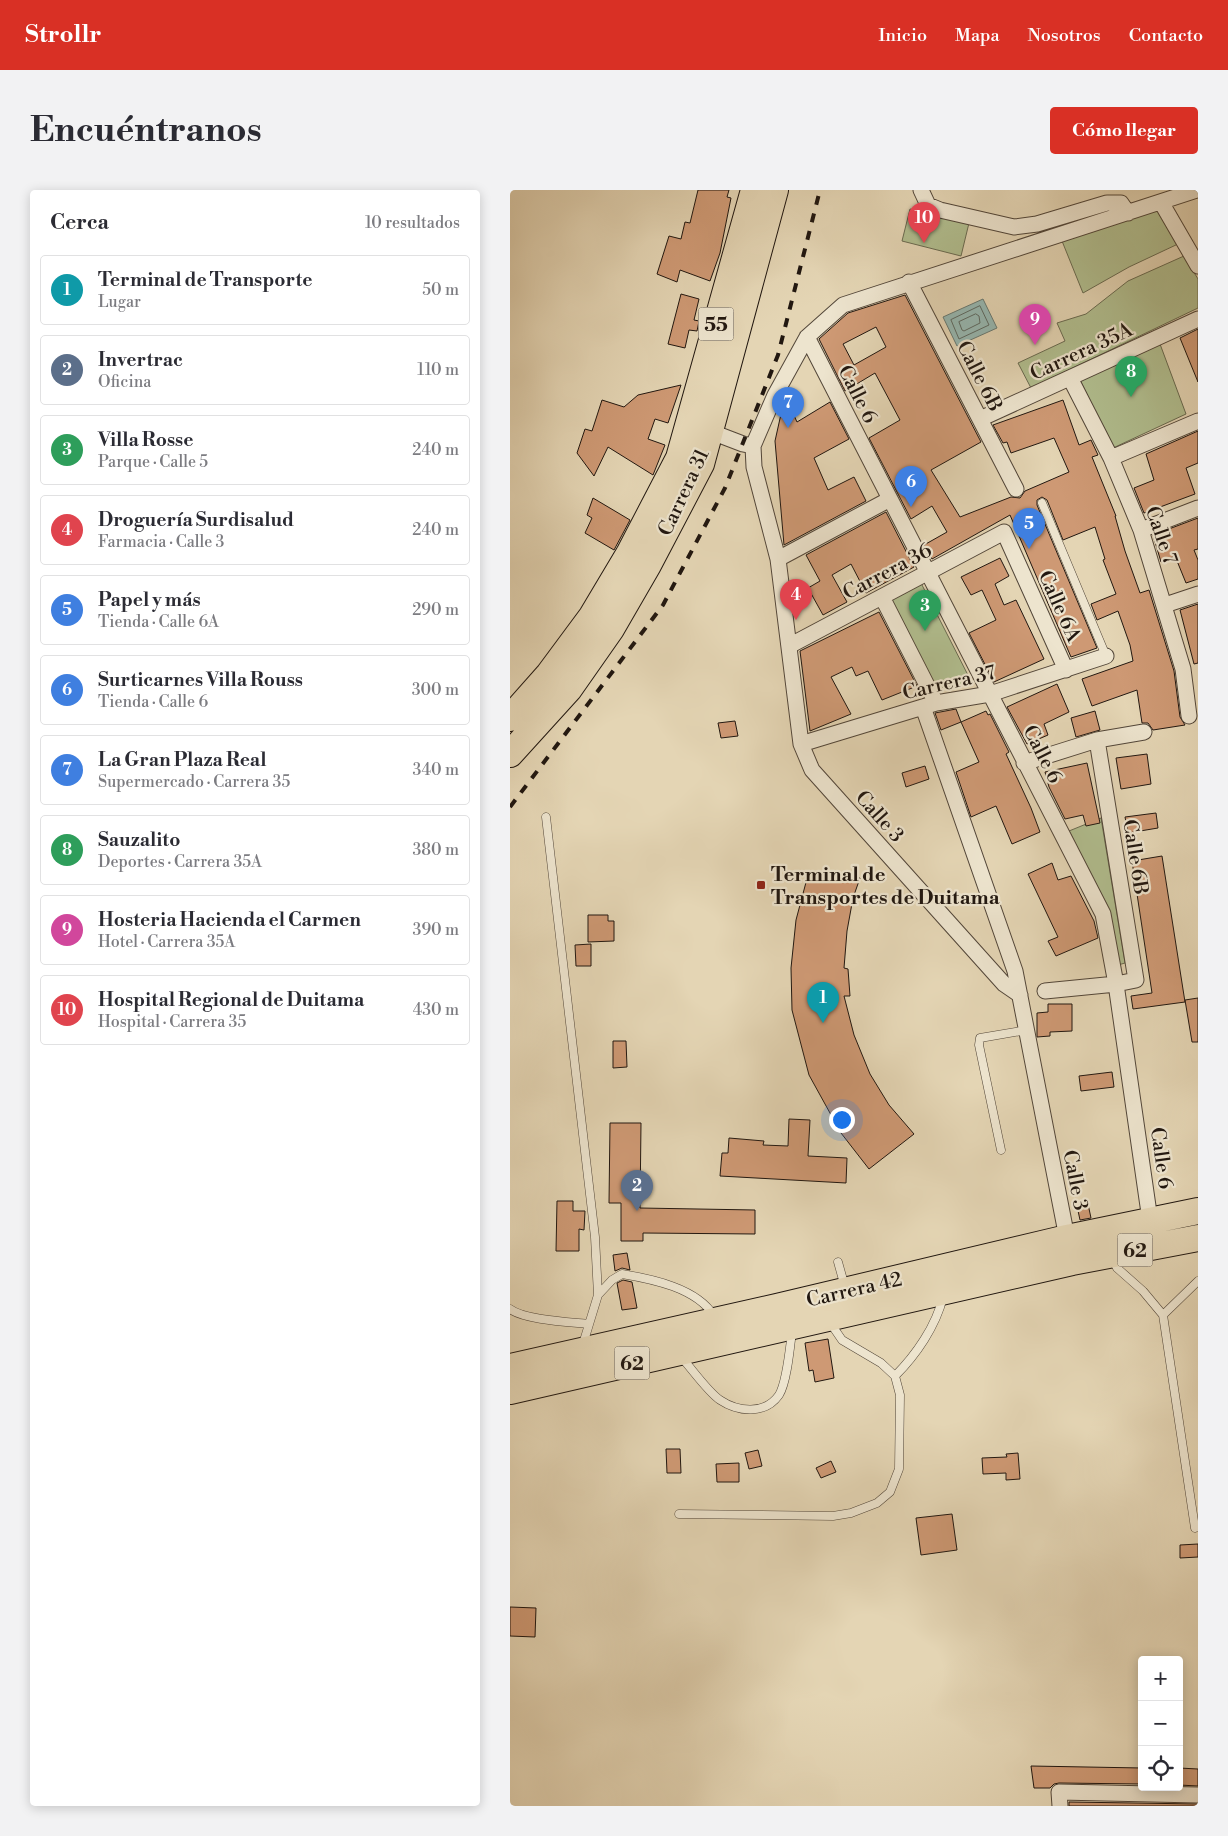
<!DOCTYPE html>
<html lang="es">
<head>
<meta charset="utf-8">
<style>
	body { margin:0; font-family:"Libre Bodoni",serif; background:#f2f2f3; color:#2b2b33 }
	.controls { position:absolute; right:15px; bottom:15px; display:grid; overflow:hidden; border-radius:5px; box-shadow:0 2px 12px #0003 }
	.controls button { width:45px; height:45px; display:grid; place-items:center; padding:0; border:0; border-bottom:1px solid #e1e1e2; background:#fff; color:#2b2b33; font:25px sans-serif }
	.you { position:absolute; left:331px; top:929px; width:18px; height:18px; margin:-12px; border:4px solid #fff; border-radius:50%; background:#1a73e8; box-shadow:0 0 0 8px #1a73e833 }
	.badge { display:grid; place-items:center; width:32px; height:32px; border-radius:50%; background:#d93025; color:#fff; font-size:16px; font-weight:700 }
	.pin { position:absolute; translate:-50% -41px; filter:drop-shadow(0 1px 2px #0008) }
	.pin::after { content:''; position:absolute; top:26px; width:18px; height:15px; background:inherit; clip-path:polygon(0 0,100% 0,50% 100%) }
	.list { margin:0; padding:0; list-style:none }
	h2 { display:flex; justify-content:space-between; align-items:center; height:65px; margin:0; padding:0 20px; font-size:21px }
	h2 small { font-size:16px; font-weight:400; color:#7c7c81 }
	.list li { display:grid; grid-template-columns:32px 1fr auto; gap:15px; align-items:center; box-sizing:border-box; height:70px; margin:0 10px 10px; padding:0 10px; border:1px solid #e1e1e2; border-radius:5px }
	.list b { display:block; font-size:19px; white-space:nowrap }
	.list p { margin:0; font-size:16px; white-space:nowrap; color:#7c7c81 }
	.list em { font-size:16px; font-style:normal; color:#7c7c81 }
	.icon { flex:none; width:28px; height:28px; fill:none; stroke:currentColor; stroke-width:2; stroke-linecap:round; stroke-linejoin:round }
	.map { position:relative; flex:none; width:688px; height:1616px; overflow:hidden; border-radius:5px }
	header { display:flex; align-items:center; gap:30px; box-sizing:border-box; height:70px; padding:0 25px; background:#d93025; color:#fff }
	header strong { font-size:24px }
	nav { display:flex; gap:28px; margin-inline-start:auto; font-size:18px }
	.intro { display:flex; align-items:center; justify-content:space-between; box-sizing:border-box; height:120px; padding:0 30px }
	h1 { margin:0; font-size:35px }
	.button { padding:12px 22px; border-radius:5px; background:#d93025; color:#fff; font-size:18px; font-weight:700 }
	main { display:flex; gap:30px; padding:0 30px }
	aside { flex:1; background:#fff; border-radius:5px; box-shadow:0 2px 12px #0003 }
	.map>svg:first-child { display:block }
	.green { fill:#b1be8f; stroke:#696a50 }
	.water { fill:#96b8b2; stroke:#677871 }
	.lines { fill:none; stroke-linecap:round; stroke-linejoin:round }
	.shore { stroke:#5c6861; stroke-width:1 }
	.building { fill:#ce9974; stroke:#211710; fill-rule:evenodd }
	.service-casing { stroke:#524639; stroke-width:9 }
	.minor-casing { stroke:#524639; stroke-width:17 }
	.trunk-casing { stroke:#211710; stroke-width:28 }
	.service { stroke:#ede4ce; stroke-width:8 }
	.minor { stroke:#ede4ce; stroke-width:15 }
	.trunk { stroke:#e4d5b4; stroke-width:26 }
	.rail { stroke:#211710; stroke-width:4; stroke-dasharray:9 9; stroke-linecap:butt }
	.poi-dot { fill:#8f2418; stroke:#ede4ce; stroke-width:2 }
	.labels { text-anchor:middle; stroke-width:4.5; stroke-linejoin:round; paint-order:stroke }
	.shield { fill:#ede4ce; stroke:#5e5449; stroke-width:1 }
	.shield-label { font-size:19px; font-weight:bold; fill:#211710 }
	.street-label { font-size:20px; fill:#211710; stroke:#ede4ce }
	.poi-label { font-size:20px; font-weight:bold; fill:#211710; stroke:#ede4ce; text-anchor:start }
</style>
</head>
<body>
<header>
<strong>Strollr</strong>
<nav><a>Inicio</a><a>Mapa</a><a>Nosotros</a><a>Contacto</a></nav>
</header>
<div class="intro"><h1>Encuéntranos</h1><a class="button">Cómo llegar</a></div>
<main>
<aside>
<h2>Cerca<small>10 resultados</small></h2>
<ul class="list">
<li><span class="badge" style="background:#0f9aa8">1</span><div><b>Terminal de Transporte</b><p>Lugar</p></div><em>50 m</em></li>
<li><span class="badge" style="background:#5c6f8a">2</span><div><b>Invertrac</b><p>Oficina</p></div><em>110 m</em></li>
<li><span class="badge" style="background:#2e9e5b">3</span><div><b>Villa Rosse</b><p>Parque · Calle 5</p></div><em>240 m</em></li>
<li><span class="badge" style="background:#e0444e">4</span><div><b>Droguería Surdisalud</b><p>Farmacia · Calle 3</p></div><em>240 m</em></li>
<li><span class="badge" style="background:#3f7fe0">5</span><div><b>Papel y más</b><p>Tienda · Calle 6A</p></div><em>290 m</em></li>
<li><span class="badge" style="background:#3f7fe0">6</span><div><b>Surticarnes Villa Rouss</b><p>Tienda · Calle 6</p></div><em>300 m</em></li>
<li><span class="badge" style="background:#3f7fe0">7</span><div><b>La Gran Plaza Real</b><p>Supermercado · Carrera 35</p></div><em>340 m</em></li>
<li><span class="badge" style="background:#2e9e5b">8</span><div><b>Sauzalito</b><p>Deportes · Carrera 35A</p></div><em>380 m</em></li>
<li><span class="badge" style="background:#d1479c">9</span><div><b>Hosteria Hacienda el Carmen</b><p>Hotel · Carrera 35A</p></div><em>390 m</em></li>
<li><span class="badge" style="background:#e0444e">10</span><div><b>Hospital Regional de Duitama</b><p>Hospital · Carrera 35</p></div><em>430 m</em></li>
</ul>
</aside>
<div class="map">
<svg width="688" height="1616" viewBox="0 0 688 1616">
	<rect width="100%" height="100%" fill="#e4d5b4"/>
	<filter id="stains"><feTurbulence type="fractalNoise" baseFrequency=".004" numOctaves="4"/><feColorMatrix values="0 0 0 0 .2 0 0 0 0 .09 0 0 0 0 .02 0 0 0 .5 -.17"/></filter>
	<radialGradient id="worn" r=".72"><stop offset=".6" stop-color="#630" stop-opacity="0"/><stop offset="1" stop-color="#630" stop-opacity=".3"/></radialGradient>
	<path class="green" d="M400,19l59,14 -8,33 -59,-15z
		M648,20l20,34 -49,23 -46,26 -21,-52z
		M674,66l14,23v29l-167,80 -13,-25 47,-22 -8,-18 29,-9 42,-33z
		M650,154l26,70 -73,34 -33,-68z
		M411,393l51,100 -37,6 -47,-91z
		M591,628l24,145 -7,2 -11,-60 -38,-74z"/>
	<path class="water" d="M473,109l14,29 -40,18 -14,-29z"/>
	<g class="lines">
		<path class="shore" d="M470,116l9,19 -30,14 -8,-19z
			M466,124l3,2 1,7 -16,8 -2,-1 -3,-8z"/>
	</g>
	<path class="building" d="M188,0h31l-2,7 4,1 -11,55 -10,28 -30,-11 -3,12 -20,-8 12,-38 12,3 4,-17 5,1z
		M171,104l18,5 -5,21 5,1 -2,10 -8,-1 -4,18 -17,-4z
		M395,105l76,147 -50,28 29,47 51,-20 9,1 5,-7 44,-19 -15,-34 -43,15 -4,-11 -4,1 -10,-18 70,-25 16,45 12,-5 7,15 -6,2 24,59h-1l10,35 15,42 9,-3 25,81 6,46 5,8 -32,5 -5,-7h-6l-5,-33 -45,16 -10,-27 51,-18 -3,-16 -12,-34 -21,9 -6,-16 25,-10 -13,-34 2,-1 -10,-32 -32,13 -16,-40 -5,-3 -5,3v5l60,143 -26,9 -61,-142 -78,44 -8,-14 23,-13 -15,-26 -21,13 -42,-81 31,-18 -25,-47 -30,18 -26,-52 29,-26zM366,137l10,20 -32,18 -11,-21z
		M688,139v53l-18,-44z
		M171,195l-13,38 -13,-4 -7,20 17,6 -12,30 -45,-28 -14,29 -17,-23 8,-24 7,2 10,-31 22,7 14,-12z
		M275,206l12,26 33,-20 19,37 -35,19 14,32 26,-13 12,24 -82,44 -9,-104z
		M688,241v32l-12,5 9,26 -51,19 -10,-25 20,-8 -8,-26z
		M83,308l37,22 -16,30 -29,-17 7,-15 -5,-3z
		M376,322l28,55 -48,26 -15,-29 -19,11 15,27 -24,13 -15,-27 12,-7 -14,-26z
		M688,328v31l-4,1 4,10v19l-12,4 -11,-27 -14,6 -8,-27z
		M490,368l9,18 -14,8 9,21 12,-5 28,59 -50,23 -25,-49 27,-13 -14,-30 -11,5 -10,-18z
		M688,414v59l-4,1 -14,-54z
		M369,422l38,74 -35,14 -14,-29 -12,5 -4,-9 -21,10 20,37 -41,17 -10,-80z
		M547,494l12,28 -25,12 4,11 -21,9 -20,-37z
		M446,519l5,13 -20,8 -6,-17z
		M476,521l2,4 2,-1 19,38 -3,2 25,54 9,24 -28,12 -16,-38 -25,11 -15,-45 23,-10 -18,-40z
		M585,521l5,19 -24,7 -5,-19z
		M225,531l3,15 -17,2 -3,-15z
		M637,564l4,30 -30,5 -5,-31z
		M577,573l13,60 -14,3 -3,-11 -18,4 -16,-32 -4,-15z
		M415,576l4,13 -23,8 -4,-14z
		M646,623l2,15 -30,5 -3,-16z
		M652,666l23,146 -52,7 -2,-13 21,-3 -20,-132z
		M542,673l6,17 13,-4 23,45 4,17 -42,18 -8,-15 10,-4 -30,-63z
		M299,681l51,7 -7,20 -6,33 -3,37 4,1 2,27h-6l10,39 16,39 19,31 25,29 -45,35 -28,-36 -32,-58 -17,-65 -1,-42 5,-48z
		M78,725h20v6h6v20l-26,1z
		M81,754v22h-15l-1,-21z
		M688,808v44h-6l-7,-42z
		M538,814h24v27l-22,1v4l-13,1v-24l11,-1z
		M103,851h13l1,26 -14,1z
		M602,882l2,15 -33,4 -2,-15z
		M279,929l21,1 -2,36 39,2 -1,25 -126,-7 2,-23h6l1,-15 35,3 -1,4 25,1z
		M100,933h31l-1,85 115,2v24l-112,-1v8h-22v-38h-12z
		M47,1011h16v10h12l-1,19 -5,-1v22h-23z
		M578,1014l3,14 -11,2 -3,-14z
		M117,1063l3,17 -8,-2 -7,3 -2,-16z
		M113,1090l9,2 5,26 -15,2 -5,-27z
		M318,1149l6,39 -19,4 -2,-12 -4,1 -4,-28z
		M156,1259h14l1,24h-14z
		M248,1260l4,16 -13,3 -4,-16z
		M508,1263l2,26 -14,1v-7l-23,1 -1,-16 25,-1 -1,-3z
		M321,1271l5,11 -15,6 -5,-10z
		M229,1273v19h-22l-1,-18z
		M442,1324l5,36 -36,5 -5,-37z
		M688,1354v13l-18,1v-13z
		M0,1417l26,1 -1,29 -25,-1z
		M521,1576l111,2v16l-83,-1 -5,1 -4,4h-16z
		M669,1578l19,1v17l-19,-1z
		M559,1612l129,2v2h-129z"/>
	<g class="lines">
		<defs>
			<path id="service" d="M532,313l64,153
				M36,627l49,420 3,58
				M491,960l-22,-105 1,-7 47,-8
				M602,1068l5,10 26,23 20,24 32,213
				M328,1072l7,25
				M0,1119c14,11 60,13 79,15
				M653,1125l35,-34
				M73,1154l15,-49 14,-15 10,-6c30,5 75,14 92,42
				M172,1168c10,11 26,34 38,42 18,12 45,15 59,-5 8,-13 11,-48 13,-64
				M385,1186c21,-21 41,-50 48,-79
				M169,1324l154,2 18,-3 26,-10 13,-11 9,-23 1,-74 -5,-19 -14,-13 -39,-23 -13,-19"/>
			<path id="minor" d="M411,0l7,15 12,5 74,17 23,-3 70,-21h14l7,10
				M651,12l37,64
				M399,92l107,207
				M297,147l296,577 13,70 34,236
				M560,188l41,80 30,72 42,139 6,47
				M470,229l218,-100
				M199,241l34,13 10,2
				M601,268l87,-37
				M631,340l57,-22
				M268,369l112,-60
				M372,407l54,106
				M655,415l33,-11
				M279,456l215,-114 62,138
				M413,517l92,264 53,272
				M291,554l135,-41 54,-9 116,-38
				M514,573l73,-23 47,-8
				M535,801l71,-7 20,-4 -39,-240
				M510,805l-16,-11 -192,-214 -11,-26 -23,-185 -24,-92 -1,-21 22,-51 32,-58 36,-32 354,-115
				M550,1616l-1,-14 139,3"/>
			<path id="trunk" d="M0,528l39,-44 43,-58 37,-62 50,-96 75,-268
				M0,564l59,-65 42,-60 37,-64 53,-101 74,-274
				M0,1177l267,-60 290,-69 131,-27
				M0,1201l562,-129 126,-24"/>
		</defs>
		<use href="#service" class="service-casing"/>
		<use href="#minor" class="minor-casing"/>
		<use href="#trunk" class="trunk-casing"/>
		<use href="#service" class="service"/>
		<use href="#minor" class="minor"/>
		<use href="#trunk" class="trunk"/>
		<path class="rail" d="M0,617l153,-202 62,-117 53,-133 42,-165"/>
	</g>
	<rect class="poi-dot" x="246" y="690" width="10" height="10" rx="2.5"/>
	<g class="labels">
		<g class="shield">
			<rect x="188.5" y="117.5" width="35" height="33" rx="4"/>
			<rect x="607.5" y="1043.5" width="35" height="33" rx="4"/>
			<rect x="104.5" y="1156.5" width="35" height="33" rx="4"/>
		</g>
		<g class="shield-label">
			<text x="206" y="141">55</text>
			<text x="625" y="1067">62</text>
			<text x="122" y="1180">62</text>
		</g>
		<g class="street-label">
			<text transform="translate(571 161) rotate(-25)" y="7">Carrera 35A</text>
			<text transform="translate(470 186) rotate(63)" y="7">Calle 6B</text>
			<text transform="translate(348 204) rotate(63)" y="7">Calle 6</text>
			<text transform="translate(173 302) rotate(-65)" y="7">Carrera 31</text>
			<text transform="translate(652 345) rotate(71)" y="7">Calle 7</text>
			<text transform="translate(377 381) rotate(-28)" y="7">Carrera 36</text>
			<text transform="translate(550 416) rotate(66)" y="7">Calle 6A</text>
			<text transform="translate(439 492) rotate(-13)" y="7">Carrera 37</text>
			<text transform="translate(533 564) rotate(63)" y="7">Calle 6</text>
			<text transform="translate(370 626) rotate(48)" y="7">Calle 3</text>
			<text transform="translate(626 667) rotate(81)" y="7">Calle 6B</text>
			<text transform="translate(652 968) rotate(82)" y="7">Calle 6</text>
			<text transform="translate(566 990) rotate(79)" y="7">Calle 3</text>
			<text transform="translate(344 1099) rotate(-13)" y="7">Carrera 42</text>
		</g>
		<g class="poi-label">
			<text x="261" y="691">Terminal de<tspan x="261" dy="23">Transportes de Duitama</tspan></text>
		</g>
	</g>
	<rect width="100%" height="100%" filter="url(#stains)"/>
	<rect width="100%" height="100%" fill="url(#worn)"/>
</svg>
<div class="controls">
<button>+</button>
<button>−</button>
<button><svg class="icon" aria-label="locate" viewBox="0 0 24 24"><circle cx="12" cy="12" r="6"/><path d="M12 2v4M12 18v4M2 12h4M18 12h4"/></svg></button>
</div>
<div class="you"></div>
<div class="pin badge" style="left:313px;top:833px;background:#0f9aa8">1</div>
<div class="pin badge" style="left:127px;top:1021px;background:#5c6f8a">2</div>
<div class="pin badge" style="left:415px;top:441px;background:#2e9e5b">3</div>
<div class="pin badge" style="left:286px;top:430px;background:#e0444e">4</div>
<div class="pin badge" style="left:519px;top:359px;background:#3f7fe0">5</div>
<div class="pin badge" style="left:401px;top:317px;background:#3f7fe0">6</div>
<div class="pin badge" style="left:278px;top:238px;background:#3f7fe0">7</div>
<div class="pin badge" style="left:621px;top:207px;background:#2e9e5b">8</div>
<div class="pin badge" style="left:525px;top:155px;background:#d1479c">9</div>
<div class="pin badge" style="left:414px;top:53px;background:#e0444e">10</div>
</div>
</main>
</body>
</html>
